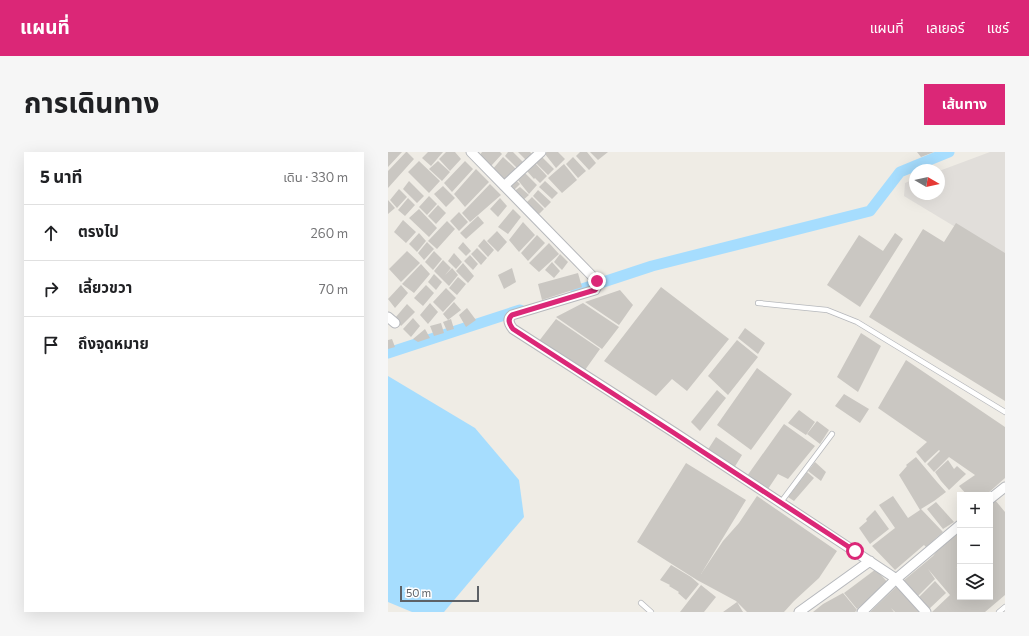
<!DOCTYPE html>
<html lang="th">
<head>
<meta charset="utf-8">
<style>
	body { margin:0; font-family:Commissioner,"Noto Sans Thai",sans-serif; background:#f6f6f6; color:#202124 }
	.controls { position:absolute; right:12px; bottom:12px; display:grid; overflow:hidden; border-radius:0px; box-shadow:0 4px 16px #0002 }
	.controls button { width:36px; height:36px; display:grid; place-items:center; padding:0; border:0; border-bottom:1px solid #e0e0e0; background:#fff; color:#202124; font:20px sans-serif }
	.compass { position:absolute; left:521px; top:12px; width:36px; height:36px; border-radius:50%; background:#fff; box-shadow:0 4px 16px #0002; rotate:99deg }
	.scale { position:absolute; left:12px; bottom:10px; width:79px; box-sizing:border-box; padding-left:4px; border:2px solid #5d6166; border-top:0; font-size:11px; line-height:14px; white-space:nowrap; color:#5d6166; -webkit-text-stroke:3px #fff; paint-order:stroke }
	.stop { position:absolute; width:12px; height:12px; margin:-9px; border:3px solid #db2777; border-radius:50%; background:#fff }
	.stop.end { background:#db2777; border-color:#fff; box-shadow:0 1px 4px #0008 }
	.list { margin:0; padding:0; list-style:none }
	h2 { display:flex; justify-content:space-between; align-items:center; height:52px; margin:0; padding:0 16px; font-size:17px }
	h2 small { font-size:13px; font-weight:400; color:#757577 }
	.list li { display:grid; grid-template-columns:26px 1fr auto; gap:12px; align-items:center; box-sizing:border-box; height:56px; padding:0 16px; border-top:1px solid #e0e0e0 }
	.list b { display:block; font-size:15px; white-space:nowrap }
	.list em { font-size:13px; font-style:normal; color:#757577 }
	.icon { flex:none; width:22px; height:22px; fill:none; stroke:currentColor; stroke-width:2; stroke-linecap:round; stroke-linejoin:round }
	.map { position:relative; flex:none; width:617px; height:460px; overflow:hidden; border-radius:0px }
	header { display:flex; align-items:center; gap:24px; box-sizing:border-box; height:56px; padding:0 20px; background:#db2777; color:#fff }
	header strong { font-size:19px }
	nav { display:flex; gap:22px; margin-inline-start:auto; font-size:14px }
	.intro { display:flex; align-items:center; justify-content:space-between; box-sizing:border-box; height:96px; padding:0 24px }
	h1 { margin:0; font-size:28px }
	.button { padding:10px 18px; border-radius:0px; background:#db2777; color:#fff; font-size:14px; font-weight:700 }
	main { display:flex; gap:24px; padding:0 24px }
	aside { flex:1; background:#fff; border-radius:0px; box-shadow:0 4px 16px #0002 }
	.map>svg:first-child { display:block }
	.industrial { fill:#e1deda }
	.water { fill:#a6ddfe }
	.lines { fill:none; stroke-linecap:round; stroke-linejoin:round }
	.canal { stroke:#a6ddfe; stroke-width:11 }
	.building { fill:#cac7c2 }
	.lane-casing { stroke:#b6b8bc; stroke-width:6 }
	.street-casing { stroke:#b6b8bc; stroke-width:11 }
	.lane { stroke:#fff; stroke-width:4.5 }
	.street { stroke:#fff; stroke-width:9 }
	.route { stroke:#db2777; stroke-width:5 }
</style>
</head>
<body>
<header>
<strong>แผนที่</strong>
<nav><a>แผนที่</a><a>เลเยอร์</a><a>แชร์</a></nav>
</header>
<div class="intro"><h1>การเดินทาง</h1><a class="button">เส้นทาง</a></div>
<main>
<aside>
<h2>5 นาที<small>เดิน · 330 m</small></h2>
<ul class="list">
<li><svg class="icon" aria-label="ahead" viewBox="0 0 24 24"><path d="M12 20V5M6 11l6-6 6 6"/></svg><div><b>ตรงไป</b></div><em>260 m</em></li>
<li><svg class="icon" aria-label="right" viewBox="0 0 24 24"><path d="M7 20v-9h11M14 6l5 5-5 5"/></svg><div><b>เลี้ยวขวา</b></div><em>70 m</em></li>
<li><svg class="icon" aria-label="arrive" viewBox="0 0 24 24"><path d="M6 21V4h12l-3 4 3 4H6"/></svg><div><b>ถึงจุดหมาย</b></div></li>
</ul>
</aside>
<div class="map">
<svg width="617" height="460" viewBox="0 0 617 460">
	<rect width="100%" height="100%" fill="#efece5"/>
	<path class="industrial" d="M602,0h15v105l-101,-61 1,-13 10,-4v15h24v-23z"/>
	<path class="water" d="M0,224l87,52 44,52 5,37 -80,95h-32l-24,-10z"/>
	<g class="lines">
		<path class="canal" d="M188,139l76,-25 218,-55 30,-39 49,-20
			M0,201l132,-43"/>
	</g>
	<path class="building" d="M0,0h14l-14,15z
		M18,0h1l7,7 -26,29v-17z
		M40,0h15l-12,14 -9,-8z
		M58,0h9l6,7 -11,12 -11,-12z
		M94,0h18l2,2 -11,12 -11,-11z
		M120,0h5l10,10 -6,6 -12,-12z
		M130,0h12l2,2 -5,7z
		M159,0h11l7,7 -9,9 -11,-14z
		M192,0h7l9,11 -7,7 -13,-14z
		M202,0h18l-10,8z
		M529,0h17l-13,5z
		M115,5l13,12 -11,13 -13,-12z
		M154,5l12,12 -6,6 -12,-12z
		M185,5l13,14 -8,7 -12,-14z
		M31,9l21,20 -11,12 -21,-21z
		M50,9l12,11 -8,9 -13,-12z
		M77,9l8,8 -21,23 -8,-9z
		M147,11l12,13 -7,7 -5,-5 -1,1 -7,-8z
		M176,12l13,16 -15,13 -14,-15z
		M88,17l13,13 -24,25 -11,-13z
		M136,20l13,13 -8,9 -12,-15z
		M127,27l5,5 -6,6 -5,-5z
		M21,29l15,15 -7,7 -14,-14z
		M157,29l13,12 -6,6 -13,-12z
		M102,32l11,11 -31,27 -8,-9z
		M55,34l12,12 -9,9 -12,-13z
		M132,35l9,8 -7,6 -9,-9z
		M11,37l8,8 -10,11 -7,-8z
		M150,38l13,12 -6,6 -12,-12z
		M41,44l8,8 -10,11 -8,-8z
		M144,45l12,12 -6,6 -12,-12z
		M20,46l7,7 -10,11 -7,-6z
		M112,46l7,8 -9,11 -8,-8z
		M0,48l7,8 -7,6z
		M50,53l8,8 -10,11 -8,-8z
		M31,57l18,19 -8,9 -20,-19z
		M125,57l8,8 -13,17 -10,-7z
		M71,60l9,10 -9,9 -9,-10z
		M90,64l6,7 -18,16 -6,-6z
		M15,68l13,12 -10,11 -12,-11z
		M59,69l8,8 -18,20 -9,-8z
		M135,70l12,13 -16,17 -10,-12z
		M568,71l49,30v148l-136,-84 54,-88 21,13z
		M109,79l10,11 -9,10 -11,-11z
		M31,81l7,8 -9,11 -8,-8z
		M507,81l8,6 -43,68 -33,-22 32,-50 24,16z
		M149,83l8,8 -17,18 -7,-8z
		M96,87l10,11 -6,7 -10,-11z
		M39,90l7,7 -10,11 -6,-7z
		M75,90l8,9 -5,5 -8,-8z
		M161,91l10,11 -20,18 -10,-9z
		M89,96l10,10 -6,7 -10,-11z
		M19,99l13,12 -19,19 -12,-13z
		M46,99l8,8 -9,11 -8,-8z
		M66,101l8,9 -6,7 -8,-8z
		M172,102l8,8 -6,8 -8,-8z
		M82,103l8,9 -5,6 -9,-9z
		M55,108l8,8 -6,7 7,-7 6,7 -9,11 -15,-15z
		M164,110l8,9 -6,7 -9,-8z
		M75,111l11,13 -6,7 -12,-12z
		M33,112l9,10 -16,19 -12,-9z
		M124,116l4,14 -12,7 -6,-14z
		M190,121l4,14 -40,13 -4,-16z
		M46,122l8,8 -6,8 -8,-8z
		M70,125l8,7 -9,11 -8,-7z
		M13,133l7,8 -13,15 -7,-9z
		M38,133l8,8 -11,13 -9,-8z
		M273,135l68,52 -42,52 -15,-12 -16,17 -52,-35z
		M58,136l10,10 -13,14 -10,-10z
		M232,138l13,15 -14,20 -34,-23z
		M66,150l7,8 -13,10 -5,-6z
		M42,151l8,9 -10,12 -8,-9z
		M195,151l36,24 -17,22 -46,-32z
		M19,152l8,8 -14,14 -6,-8z
		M79,156l9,12 -10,7 -7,-12z
		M25,166l7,8 -9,11 -8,-8z
		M63,167l3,10 -7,2 -4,-9z
		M168,167l44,30 -15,21 -46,-29z
		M53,171l3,10 -10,3 -4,-10z
		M357,176l20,15 -7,11 -20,-16z
		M37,177l5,9 -12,4 -5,-3z
		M473,181l20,13 -23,46 -21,-15z
		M4,187l3,8 -7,2v-9z
		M349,188l21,17 -30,38 -20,-19z
		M518,208l99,67v51l-19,17h-19l-8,-9 16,-11 -26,-18 -15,15 -7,-8 13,-13 -1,-1 -14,13 -9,-11 11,-10 -49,-34z
		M369,216l35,26 -41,56 -34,-25z
		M329,238l9,8 -26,33 -9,-9z
		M456,242l25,15 -9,14 -25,-17z
		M411,258l16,12 -9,13 -18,-12z
		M429,269l12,9 -9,14 -13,-10z
		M396,272l31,22 -27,33 -10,-5 -10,15 -21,-13z
		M328,285l26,18 -8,13 -27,-17z
		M528,305l21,25 9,10 -12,9 -13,8 22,23 -17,15 -2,-2 -29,25 -23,-24 23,-18 -16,-23 14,-9 15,22 12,-8 -21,-35 8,-9 -1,-1z
		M560,308l6,9 3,-3 9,8 -17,16 -8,-9 -6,-9z
		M427,310l11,10 -5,9 -13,-10z
		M298,311l60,37 -45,74 22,-33 16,-18 18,-27 80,55 -18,27 -25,23 -10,11h-37l-11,-11 -39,-21 -60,-38z
		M419,320l7,6 -20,23 -6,-4z
		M607,348l10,12v83l-20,17h-53l18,-17 -22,-26 7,10 -17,17 -15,-15 30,-25 7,-9 20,-16v40l-4,-4 4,5v25h30v-91z
		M548,350l18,20 -11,7 -16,-20z
		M487,358l14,19 -19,15 -11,-16 8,-7 -1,-2z
		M283,413l20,12 8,7 -13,16 -8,-7 1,-1 -10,-6 1,-1 -10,-5z
		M488,417l12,14 -31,26 -13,-16z
		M547,429l11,12 -18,17 -11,-11z
		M313,433l15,12 -12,15h-24z
		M509,434l25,26h-27l-4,-4 3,4h-24z
		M455,441l14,17 -2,2h-42l10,-8z
		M349,450l6,10h-20z"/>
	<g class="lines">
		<defs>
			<path id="lane" d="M370,151l69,7 30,12 148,90
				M393,350l51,-68
				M253,451l10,9
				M611,460l6,-5"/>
			<path id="street" d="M83,0l126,129c1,4 0,6 -2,9l-83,25c-5,4 -3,9 1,14l162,104 217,143 4,3 30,33
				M116,34l37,-34
				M0,165l7,6
				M602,347l15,-12
				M411,460l71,-51
				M474,460l34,-33 64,-54"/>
		</defs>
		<use href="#lane" class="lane-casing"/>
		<use href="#street" class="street-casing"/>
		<use href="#lane" class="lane"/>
		<use href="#street" class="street"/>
	</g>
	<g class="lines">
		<path class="route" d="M209,129v6l-2,3 -83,25c-5,4 -3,9 1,14l161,104 181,118"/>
	</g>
</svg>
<div class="controls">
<button>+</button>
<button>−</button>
<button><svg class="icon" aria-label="layers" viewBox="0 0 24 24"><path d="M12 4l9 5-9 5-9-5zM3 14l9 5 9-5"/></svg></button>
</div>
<svg class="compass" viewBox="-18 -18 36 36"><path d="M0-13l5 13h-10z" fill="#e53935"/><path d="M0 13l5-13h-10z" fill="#757577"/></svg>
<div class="scale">50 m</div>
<div class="stop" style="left:467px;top:399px"></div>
<div class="stop end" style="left:209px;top:129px"></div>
</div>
</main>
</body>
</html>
